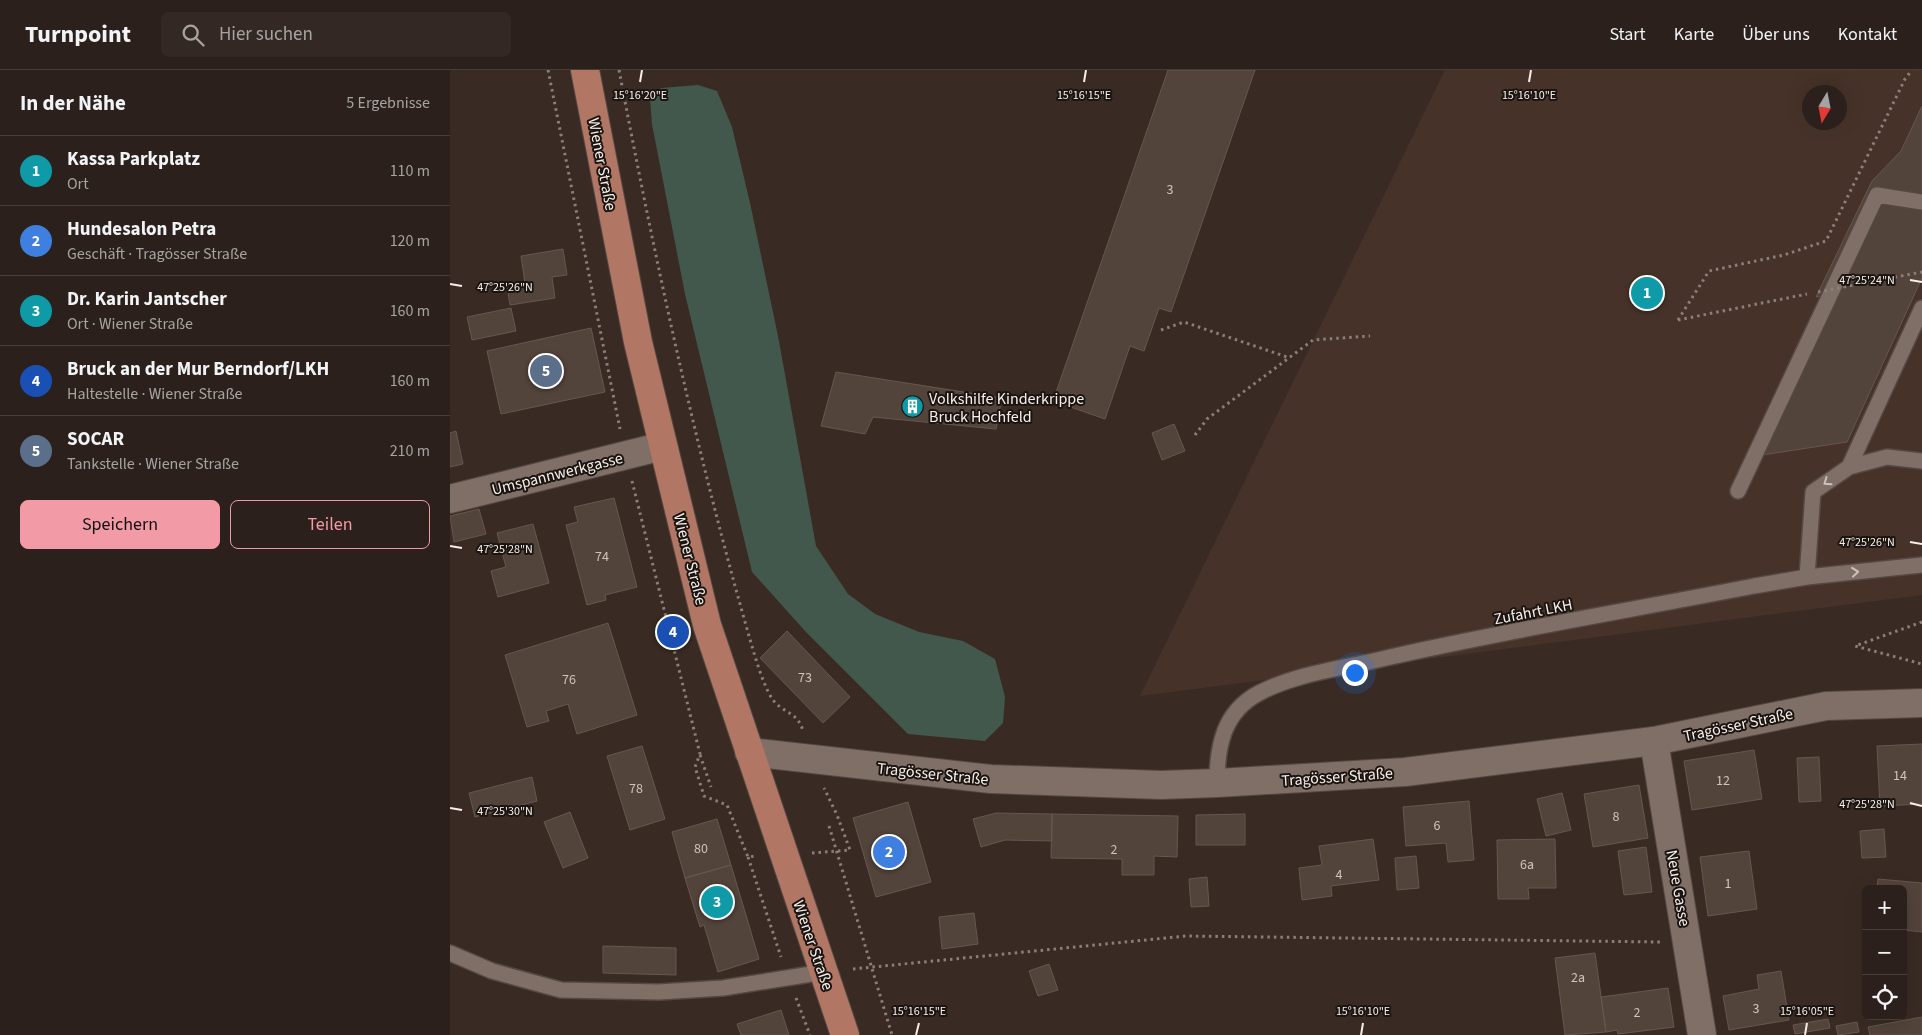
<!DOCTYPE html>
<html lang="de">
<head>
<meta charset="utf-8">
<style>
	body { margin:0; font-family:"Source Sans 3",sans-serif; background:#332824; color:#f1f3f6 }
	.controls { position:absolute; right:15px; bottom:15px; display:grid; overflow:hidden; border-radius:8px; box-shadow:0 5px 20px #0002 }
	.controls button { width:45px; height:45px; display:grid; place-items:center; padding:0; border:0; border-bottom:1px solid #473e3a; background:#2b201b; color:#f1f3f6; font:25px sans-serif }
	.compass { position:absolute; left:1352px; top:15px; width:45px; height:45px; border-radius:50%; background:#2b201b; box-shadow:0 5px 20px #0002; rotate:190deg }
	.you { position:absolute; left:904px; top:602px; width:18px; height:18px; margin:-12px; border:4px solid #fff; border-radius:50%; background:#1a73e8; box-shadow:0 0 0 8px #1a73e833 }
	.badge { display:grid; place-items:center; width:32px; height:32px; border-radius:50%; background:#f39aa7; color:#fff; font-size:16px; font-weight:700 }
	.pin { position:absolute; translate:-50% -50%; border:2px solid #fff; box-shadow:0 1px 5px #0006 }
	.list { margin:0; padding:0; list-style:none }
	h2 { display:flex; justify-content:space-between; align-items:center; height:65px; margin:0; padding:0 20px; font-size:21px }
	h2 small { font-size:16px; font-weight:400; color:#a6a3a3 }
	.list li { display:grid; grid-template-columns:32px 1fr auto; gap:15px; align-items:center; box-sizing:border-box; height:70px; padding:0 20px; border-top:1px solid #473e3a }
	.list b { display:block; font-size:19px; white-space:nowrap }
	.list p { margin:0; font-size:16px; white-space:nowrap; color:#a6a3a3 }
	.list em { font-size:16px; font-style:normal; color:#a6a3a3 }
	.actions { display:flex; gap:10px; padding:15px 20px }
	.actions a { flex:1; padding:11px 0; border:1px solid #f39aa7; border-radius:8px; text-align:center; font-size:18px; color:#f39aa7 }
	.actions .main { background:#f39aa7; color:#111 }
	.icon { flex:none; width:28px; height:28px; fill:none; stroke:currentColor; stroke-width:2; stroke-linecap:round; stroke-linejoin:round }
	.map { position:relative; flex:none; width:1472px; height:965px; overflow:hidden }
	header { display:flex; align-items:center; gap:30px; box-sizing:border-box; height:70px; padding:0 25px; background:#2b201b; border-bottom:1px solid #473e3a }
	header strong { font-size:24px }
	nav { display:flex; gap:28px; margin-inline-start:auto; font-size:18px }
	.search { width:350px; height:45px; background:#332824; display:flex; align-items:center; gap:12px; box-sizing:border-box; padding:0 18px; border-radius:8px; color:#a6a3a3; font-size:19px }
	main { display:flex }
	aside { flex:1; background:#2b201b }
	.map>svg:first-child { display:block }
	.built { fill:#463228; fill-rule:evenodd }
	.green { fill:#43584d }
	.building { fill:#52433b; stroke:#67574f }
	.lines { fill:none; stroke-linecap:round; stroke-linejoin:round }
	.lane-casing { stroke:#544842; stroke-width:18 }
	.street-casing { stroke:#544842; stroke-width:30 }
	.secondary-casing { stroke:#544842; stroke-width:30 }
	.primary-casing { stroke:#544842; stroke-width:30 }
	.path { stroke:#8b7f79; stroke-width:3; stroke-dasharray:2.5 4; stroke-linecap:butt }
	.lane { stroke:#806f67; stroke-width:15 }
	.street { stroke:#806f67; stroke-width:28 }
	.secondary { stroke:#806f67; stroke-width:28 }
	.primary { stroke:#b27665; stroke-width:28 }
	.path-bridge { stroke:#8b7f79; stroke-width:3; stroke-dasharray:2.5 4; stroke-linecap:butt }
	.oneway { stroke:#cec2bc }
	.ticks { fill:none; stroke:#f8eee9; stroke-width:2 }
	.labels { text-anchor:middle; stroke-width:4; stroke-linejoin:round; paint-order:stroke }
	.number-label { font-size:14px; fill:#cec3be }
	.street-label { font-size:16px; fill:#f8eee9; stroke:#1b1512 }
	.poi-label { font-size:16px; fill:#f8eee9; stroke:#1b1512; text-anchor:start }
	.ticks-label { font-size:12px; text-anchor:middle; fill:#f8eee9; stroke:#1b1512; stroke-width:4; stroke-linejoin:round; paint-order:stroke }
</style>
</head>
<body>
<header>
<strong>Turnpoint</strong>
<div class="search"><svg class="icon" aria-label="search" viewBox="0 0 24 24"><circle cx="10" cy="10" r="6"/><path d="M15 15l6 6"/></svg>Hier suchen</div>
<nav><a>Start</a><a>Karte</a><a>Über uns</a><a>Kontakt</a></nav>
</header>
<main>
<aside>
<h2>In der Nähe<small>5 Ergebnisse</small></h2>
<ul class="list">
<li><span class="badge" style="background:#0f9aa8">1</span><div><b>Kassa Parkplatz</b><p>Ort</p></div><em>110 m</em></li>
<li><span class="badge" style="background:#3f7fe0">2</span><div><b>Hundesalon Petra</b><p>Geschäft · Tragösser Straße</p></div><em>120 m</em></li>
<li><span class="badge" style="background:#0f9aa8">3</span><div><b>Dr. Karin Jantscher</b><p>Ort · Wiener Straße</p></div><em>160 m</em></li>
<li><span class="badge" style="background:#1a4fb4">4</span><div><b>Bruck an der Mur Berndorf/LKH</b><p>Haltestelle · Wiener Straße</p></div><em>160 m</em></li>
<li><span class="badge" style="background:#5c6f8a">5</span><div><b>SOCAR</b><p>Tankstelle · Wiener Straße</p></div><em>210 m</em></li>
</ul>
<div class="actions"><a class="main">Speichern</a><a>Teilen</a></div>
</aside>
<div class="map">
<svg width="1472" height="965" viewBox="0 0 1472 965">
	<rect width="100%" height="100%" fill="#392b24"/>
	<path class="built" d="M995,0h477v525l-782,101zM1360,22h30v30h-30z"/>
	<path class="green" d="M248,15l19,6 15,36 18,76 28,133 38,210 32,48 27,20 44,18 44,9 32,18 10,38 -2,26 -18,18 -77,-7 -102,-102 -54,-60 -67,-278 -33,-170 -2,-26 11,-10z"/>
	<path class="building" d="M718,0h87l-84,242 -12,-4 -15,43 -14,-5 -25,73 -52,-18z
		M1472,36v172l-75,164 -85,13 78,-164 -24,6 56,-116 29,-30z
		M113,179l4,26 -15,2 3,21 -45,7 -3,-19 18,-3 -4,-27z
		M1208,213l2,18 -24,2 -2,-17z
		M61,238l5,23 -44,9 -5,-23z
		M141,258l14,64 -104,22 -14,-63z
		M386,302l166,26 -6,31 -123,-12 -8,17 -44,-8z
		M724,354l11,27 -23,9 -10,-27z
		M6,361l7,33 -13,3v-34z
		M164,428l23,89 -32,8 1,5 -19,5 -21,-80 12,-3 -4,-15z
		M29,439l7,25 -32,8 -4,-26z
		M83,454l16,59 -51,14 -7,-26 15,-4 -9,-34z
		M158,553l29,92 -60,19 -9,-30 -22,7 3,10 -22,6 -22,-72z
		M337,561l63,66 -27,26 -63,-65z
		M1472,674v60l-42,2 -3,-60z
		M192,676l23,73 -35,11 -23,-74z
		M1304,680l8,49 -70,11 -8,-49z
		M1369,687l2,44 -22,1 -2,-44z
		M82,707l5,24 -62,16 -6,-24z
		M1189,715l9,53 -55,9 -9,-53z
		M1112,723l9,37 -25,6 -9,-37z
		M1019,731l5,59 -26,2 -2,-19 -40,3 -3,-39z
		M458,732l23,80 -55,15 -23,-79z
		M120,742l18,46 -25,10 -19,-46z
		M546,743l56,1v27l-47,-1 -24,7 -8,-28z
		M602,744l126,2 -1,41 -23,-1v19h-32v-16l-71,-1z
		M795,744v31h-49v-30z
		M267,749l14,46 -46,13 -13,-46z
		M1434,759l2,28 -24,1 -2,-27z
		M923,769l6,41 -48,6 1,10 -30,4 -3,-32 23,-3 -3,-19z
		M1105,769l1,49h-28l1,11h-31l-1,-59z
		M1196,777l6,45 -28,3 -6,-44z
		M1299,781l8,58 -49,7 -8,-59z
		M966,786l3,32 -22,2 -2,-32z
		M281,795l28,94 -41,13 -14,-47 -4,2 -15,-49z
		M757,807l2,29 -18,1 -2,-28z
		M1428,809l44,4v49l-19,-2v-41h-26z
		M524,843l4,31 -36,5 -3,-32z
		M153,876l73,2v27l-73,-2z
		M1145,883l11,79 -41,3 -10,-77z
		M599,894l9,26 -20,6 -9,-25z
		M1331,901l8,49 -60,10 -6,-34 36,-7 -2,-14z
		M1218,918l6,39 -56,7 -1,-4 -11,2 -5,-35z
		M331,940l8,25h-48l-4,-11z
		M1472,947v18h-52l-2,-8z
		M1378,949l2,9 -35,6 -2,-9z
		M1407,952l2,10 -21,3 -2,-9z"/>
	<g class="lines">
		<defs>
			<path id="lane" d="M1399,397l73,-159
				M1288,421l139,-296 45,7
				M1357,507l6,-85 36,-25 38,-10 35,4
				M767,713c0,-36 6,-71 42,-90 38,-20 86,-25 127,-35 122,-28 246,-48 368,-72l53,-9 115,-12
				M0,883l42,18 69,19 98,2 64,-4 101,-16"/>
			<path id="street" d="M0,429l213,-53
				M1204,671l48,294"/>
			<path id="secondary" d="M299,682l242,27 170,6 56,-2 188,-11 249,-31 172,-35 96,-3"/>
			<path id="primary" d="M135,0l53,272 69,283 138,410"/>
		</defs>
		<use href="#lane" class="lane-casing"/>
		<use href="#street" class="street-casing"/>
		<use href="#secondary" class="secondary-casing"/>
		<use href="#primary" class="primary-casing"/>
		<path class="path" d="M98,0l72,359
			M169,0c36,190 77,380 130,566 5,17 14,50 24,64 10,13 25,12 30,31
			M1228,250l31,-49 75,-16 42,-14 79,-162 7,-9
			M1228,250l129,-26
			M711,260l23,-8 103,35
			M745,365l12,-16 106,-79 57,-4
			M182,411l68,273 -5,13 9,29 23,9 21,52 8,-1
			M1472,552l-67,24 67,18
			M250,685l11,32
			M379,756l63,209
			M362,783l38,-3 -13,-35 -13,-27
			M298,787l33,100
			M403,899l333,-33 474,6
			M346,928l14,37"/>
		<use href="#lane" class="lane"/>
		<use href="#street" class="street"/>
		<use href="#secondary" class="secondary"/>
		<use href="#primary" class="primary"/>
		<path class="path-bridge" d="M1368,222l104,-20"/>
	</g>
	<defs><path id="oneway-chevron" d="M-2-3.5L2.5 0L-2 3.5" fill="none" stroke-width="1.6" stroke-linecap="round" stroke-linejoin="round" transform="scale(1.25)"/></defs>
	<g class="oneway">
		<use href="#oneway-chevron" transform="translate(1377 412) rotate(145)"/>
		<use href="#oneway-chevron" transform="translate(1405 502) rotate(-6)"/>
	</g>
	<path class="ticks" d="M190,12l2,-12M634,12l2,-12M1079,12l2,-12M1460,210l12,2M0,214l12,2M1460,472l12,2M0,476l12,2M1460,733l12,3M0,738l12,2M466,965l3,-12M911,965l2,-12M1355,965l2,-12"/>
	<defs>
		<symbol id="building-disc" viewBox="-11 -11 22 22"><circle r="9.5" fill="#0f9aa8" stroke="#1b1512"/><path d="M-4-6H4V6H1V3H-1V6H-4ZM-2.5-4.3h1.7v1.8h-1.7ZM.8-4.3h1.7v1.8H.8ZM-2.5-1h1.7V.8h-1.7ZM.8-1h1.7V.8H.8Z" fill="#fff"/></symbol>
	</defs>
	<g fill-rule="evenodd">
		<use href="#building-disc" x="450" y="324" width="25" height="25"/>
	</g>
	<g class="labels">
		<g class="number-label">
			<text x="720" y="124">3</text>
			<text x="152" y="491">74</text>
			<text x="355" y="612">73</text>
			<text x="119" y="614">76</text>
			<text x="1450" y="710">14</text>
			<text x="1273" y="715">12</text>
			<text x="186" y="723">78</text>
			<text x="1166" y="751">8</text>
			<text x="987" y="760">6</text>
			<text x="251" y="783">80</text>
			<text x="664" y="784">2</text>
			<text x="1077" y="799">6a</text>
			<text x="889" y="809">4</text>
			<text x="1278" y="818">1</text>
			<text x="1128" y="912">2a</text>
			<text x="1306" y="943">3</text>
			<text x="1187" y="947">2</text>
		</g>
		<g class="street-label">
			<text transform="translate(153 94) rotate(79)" y="6">Wiener Straße</text>
			<text transform="translate(107 403) rotate(-14)" y="6">Umspannwerkgasse</text>
			<text transform="translate(241 489) rotate(76)" y="6">Wiener Straße</text>
			<text transform="translate(1083 541) rotate(-11)" y="6">Zufahrt LKH</text>
			<text transform="translate(1288 654) rotate(-12)" y="6">Tragösser Straße</text>
			<text transform="translate(483 703) rotate(6)" y="6">Tragösser Straße</text>
			<text transform="translate(887 706) rotate(-4)" y="6">Tragösser Straße</text>
			<text transform="translate(1229 818) rotate(80)" y="6">Neue Gasse</text>
			<text transform="translate(364 875) rotate(71)" y="6">Wiener Straße</text>
		</g>
		<g class="poi-label">
			<text x="479" y="334">Volkshilfe Kinderkrippe<tspan x="479" dy="18">Bruck Hochfeld</tspan></text>
		</g>
	</g>
	<g class="ticks-label">
		<text x="634" y="29">15°16'15"E</text>
		<text x="190" y="29">15°16'20"E</text>
		<text x="1079" y="29">15°16'10"E</text>
		<text x="1417" y="214">47°25'24"N</text>
		<text x="55" y="221">47°25'26"N</text>
		<text x="1417" y="476">47°25'26"N</text>
		<text x="55" y="483">47°25'28"N</text>
		<text x="1417" y="738">47°25'28"N</text>
		<text x="55" y="745">47°25'30"N</text>
		<text x="469" y="945">15°16'15"E</text>
		<text x="913" y="945">15°16'10"E</text>
		<text x="1357" y="945">15°16'05"E</text>
	</g>
</svg>
<div class="controls">
<button>+</button>
<button>−</button>
<button><svg class="icon" aria-label="locate" viewBox="0 0 24 24"><circle cx="12" cy="12" r="6"/><path d="M12 2v4M12 18v4M2 12h4M18 12h4"/></svg></button>
</div>
<svg class="compass" viewBox="-18 -18 36 36"><path d="M0-13l5 13h-10z" fill="#e53935"/><path d="M0 13l5-13h-10z" fill="#a6a3a3"/></svg>
<div class="you"></div>
<div class="pin badge" style="left:1197px;top:223px;background:#0f9aa8">1</div>
<div class="pin badge" style="left:439px;top:782px;background:#3f7fe0">2</div>
<div class="pin badge" style="left:267px;top:832px;background:#0f9aa8">3</div>
<div class="pin badge" style="left:223px;top:562px;background:#1a4fb4">4</div>
<div class="pin badge" style="left:96px;top:301px;background:#5c6f8a">5</div>
</div>
</main>
</body>
</html>
